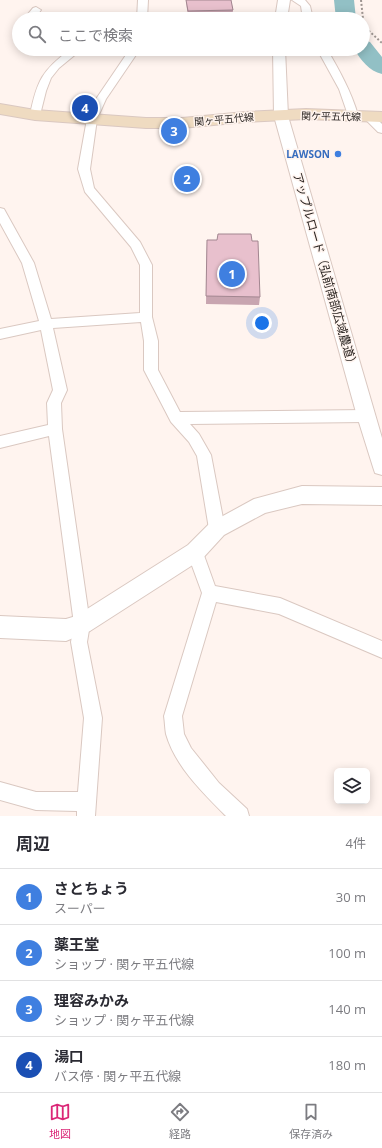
<!DOCTYPE html>
<html lang="ja">
<head>
<meta charset="utf-8">
<style>
	body { margin:0; font-family:"Open Sans","Noto Sans JP",sans-serif; background:#f2f2f3; color:#2b2b33 }
	.controls { position:absolute; right:12px; bottom:12px; display:grid; overflow:hidden; border-radius:6px; box-shadow:0 2px 10px #0003 }
	.controls button { width:36px; height:36px; display:grid; place-items:center; padding:0; border:0; border-bottom:1px solid #e1e1e2; background:#fff; color:#2b2b33; font:20px sans-serif }
	.you { position:absolute; left:262px; top:323px; width:14px; height:14px; margin:-10px; border:3px solid #fff; border-radius:50%; background:#1a73e8; box-shadow:0 0 0 6px #1a73e833 }
	.badge { display:grid; place-items:center; width:26px; height:26px; border-radius:50%; background:#db2777; color:#fff; font-size:13px; font-weight:700 }
	.pin { position:absolute; translate:-50% -50%; border:2px solid #fff; box-shadow:0 1px 4px #0006 }
	.list { margin:0; padding:0; list-style:none }
	h2 { display:flex; justify-content:space-between; align-items:center; height:52px; margin:0; padding:0 16px; font-size:17px }
	h2 small { font-size:13px; font-weight:400; color:#7c7c81 }
	.list li { display:grid; grid-template-columns:26px 1fr auto; gap:12px; align-items:center; box-sizing:border-box; height:56px; padding:0 16px; border-top:1px solid #e1e1e2 }
	.list b { display:block; font-size:15px; white-space:nowrap }
	.list p { margin:0; font-size:13px; white-space:nowrap; color:#7c7c81 }
	.list em { font-size:13px; font-style:normal; color:#7c7c81 }
	.icon { flex:none; width:22px; height:22px; fill:none; stroke:currentColor; stroke-width:2; stroke-linecap:round; stroke-linejoin:round }
	.map { position:relative; flex:none; width:382px; height:816px; overflow:hidden }
	.search { position:absolute; background:#fff; box-shadow:0 2px 10px #0003; left:12px; right:12px; top:12px; height:44px; display:flex; align-items:center; gap:10px; box-sizing:border-box; padding:0 14px; border-radius:22px; color:#7c7c81; font-size:15px }
	.sheet { height:276px; background:#fff }
	nav { display:flex; justify-content:space-around; align-items:center; box-sizing:border-box; height:56px; border-top:1px solid #e1e1e2; background:#fff; font-size:11px; color:#7c7c81 }
	nav a { display:grid; justify-items:center; gap:2px }
	nav .on { color:#db2777 }
	.map>svg:first-child { display:block }
	.lines { fill:none; stroke-linecap:round; stroke-linejoin:round }
	.river { fill:#92c0c5; fill-rule:evenodd }
	.minor-casing { stroke:#dac8c1; stroke-width:2 }
	.tertiary-casing { stroke:#dac8c1; stroke-width:2 }
	.secondary-casing { stroke:#dac8c1; stroke-width:2 }
	.path { stroke:#9e9591; stroke-width:2; stroke-dasharray:2 2; stroke-linecap:butt }
	.minor { fill:#fff; fill-rule:evenodd }
	.tertiary { fill:#fff; fill-rule:evenodd }
	.secondary { fill:#efdbc1; fill-rule:evenodd }
	.wall { fill:#c8a5b0 }
	.building { fill:#e8c0cd; stroke:#a28690 }
	.shop-dot { fill:#3f7fe0; stroke:#fff4ef; stroke-width:1.5 }
	.labels { text-anchor:middle; stroke-width:3; stroke-linejoin:round; paint-order:stroke }
	.far-street-label { font-size:10px; fill:#2b2522; stroke:#fff4ef }
	.far-shop-label { font-size:10px; font-weight:bold; fill:#366cbe; stroke:#fff4ef; text-anchor:end }
	.street-label { font-size:12px; fill:#2b2522; stroke:#fff4ef }
</style>
</head>
<body>
<div class="map">
<svg width="382" height="816" viewBox="0 0 382 816">
	<rect width="100%" height="100%" fill="#fff4ef"/>
	<g class="lines">
		<path class="river" d="M334,0h20l2,19h-20z
			M363,40l7,2 12,15v17c-13,-3 -21,-14 -28,-25h9z"/>
		<defs>
			<path id="minor" d="M138,0h10l-1,19h-10z
				M292,0h13l5,6 3,13h-10l-2,-13z
				M36,7l5,3 -7,9h-10l9,-11z
				M19,29v7l-3,-1 -2,-3z
				M71,49h11l-23,19 -8,10 -5,13 -6,24 -1,2h-8l-1,-2c7,-34 12,-45 41,-66z
				M130,49h10l-34,50 -9,20 -7,50 4,19 46,54 12,23v52l6,24v29l22,42 186,-2 5,2 2,4 -2,4 -5,2 -176,2 9,10 12,21 14,74 -3,5 -5,2 -5,-2 -3,-5 -12,-73 -8,-14 -18,-20 -27,-52v-29l-3,-19 -88,6 14,62 -6,13 1,26 28,195 -3,18 15,76 -7,98h-18v-5l-41,-1 -36,-10v-18l36,10h42l6,-74 -13,-76 3,-18 -25,-188 -49,12v-12l48,-11 -1,-22 6,-13 -12,-60 -41,9v-10l39,-8 -17,-58 -22,-40v-15l4,1 30,54 17,56 89,-6v-48l-9,-18 -46,-55 -7,-23 9,-50 9,-20z
				M317,49h10c12,21 24,42 31,66l-1,2h-8l-1,-2 -9,-26z
				M368,113l4,1 10,10v9l-4,-1 -14,-14 -1,-2z
				M195,545l6,2 14,39 65,12 102,43v17l-103,-44 -63,-12 -34,114 2,18 7,14 28,35 28,26 2,7h-23c-23,-23 -51,-50 -60,-82 -1,-5 -1,-12 -2,-18l38,-123 -15,-41 2,-5z"/>
			<path id="tertiary" d="M278,0h12l-3,19h-12z
				M273,49h12l3,67 94,322v37l-7,-2 -2,-6 -16,-51 -83,-300z
				M302,486l80,1v18l-80,-1 -37,9 -41,22 -22,24 -112,72 -24,10 -66,-3v-22l66,3 10,-3 112,-71 22,-22 44,-24z"/>
			<path id="secondary" d="M0,104l35,6 111,8h36l63,-6 61,-3 76,3v10l-76,-3 -61,3 -63,6h-36l-111,-8 -35,-6z"/>
		</defs>
		<use href="#minor" class="minor-casing"/>
		<use href="#tertiary" class="tertiary-casing"/>
		<use href="#secondary" class="secondary-casing"/>
		<path class="path" d="M361,0l2,19
			M363,20l5,10 14,13"/>
		<use href="#minor" class="minor"/>
		<use href="#tertiary" class="tertiary"/>
		<use href="#secondary" class="secondary"/>
	</g>
	<path class="wall" d="M186,0h45l2,10 -1,9h-44z
		M207,240l53,57 -1,8 -53,-1z"/>
	<path class="building" d="M186,0h45l2,10 -45,1z
		M218,234h33l1,7h6l2,56 -54,-1 1,-56h10z"/>
	<circle class="shop-dot" cx="338" cy="154" r="4"/>
	<g class="labels">
		<g class="far-street-label">
			<text transform="translate(331 116) rotate(1)" y="4">関ケ平五代線</text>
			<text transform="translate(224 119) rotate(-5)" y="4">関ヶ平五代線</text>
		</g>
		<g class="far-shop-label">
			<text x="330" y="158">LAWSON</text>
		</g>
		<g class="street-label">
			<text transform="translate(325 271) rotate(74)" y="4">アップルロード（弘前南部広域農道）</text>
		</g>
	</g>
</svg>
<div class="controls">
<button><svg class="icon" aria-label="layers" viewBox="0 0 24 24"><path d="M12 4l9 5-9 5-9-5zM3 14l9 5 9-5"/></svg></button>
</div>
<div class="you"></div>
<div class="pin badge" style="left:232px;top:274px;background:#3f7fe0">1</div>
<div class="pin badge" style="left:187px;top:179px;background:#3f7fe0">2</div>
<div class="pin badge" style="left:174px;top:131px;background:#3f7fe0">3</div>
<div class="pin badge" style="left:85px;top:108px;background:#1a4fb4">4</div>
<div class="search"><svg class="icon" aria-label="search" viewBox="0 0 24 24"><circle cx="10" cy="10" r="6"/><path d="M15 15l6 6"/></svg>ここで検索</div>
</div>
<section class="sheet">
<h2>周辺<small>4件</small></h2>
<ul class="list">
<li><span class="badge" style="background:#3f7fe0">1</span><div><b>さとちょう</b><p>スーパー</p></div><em>30 m</em></li>
<li><span class="badge" style="background:#3f7fe0">2</span><div><b>薬王堂</b><p>ショップ · 関ヶ平五代線</p></div><em>100 m</em></li>
<li><span class="badge" style="background:#3f7fe0">3</span><div><b>理容みかみ</b><p>ショップ · 関ヶ平五代線</p></div><em>140 m</em></li>
<li><span class="badge" style="background:#1a4fb4">4</span><div><b>湯口</b><p>バス停 · 関ヶ平五代線</p></div><em>180 m</em></li>
</ul>
</section>
<nav>
<a class="on"><svg class="icon" aria-label="map" viewBox="0 0 24 24"><path d="M3 6l6-2 6 2 6-2v14l-6 2-6-2-6 2zM9 4v14M15 6v14"/></svg>地図</a>
<a><svg class="icon" aria-label="directions" viewBox="0 0 24 24"><path d="M12 3l9 9-9 9-9-9zM9 14v-3h6M13 9l2 2-2 2"/></svg>経路</a>
<a><svg class="icon" aria-label="saved" viewBox="0 0 24 24"><path d="M7 4h10v16l-5-4-5 4z"/></svg>保存済み</a>
</nav>
</body>
</html>
